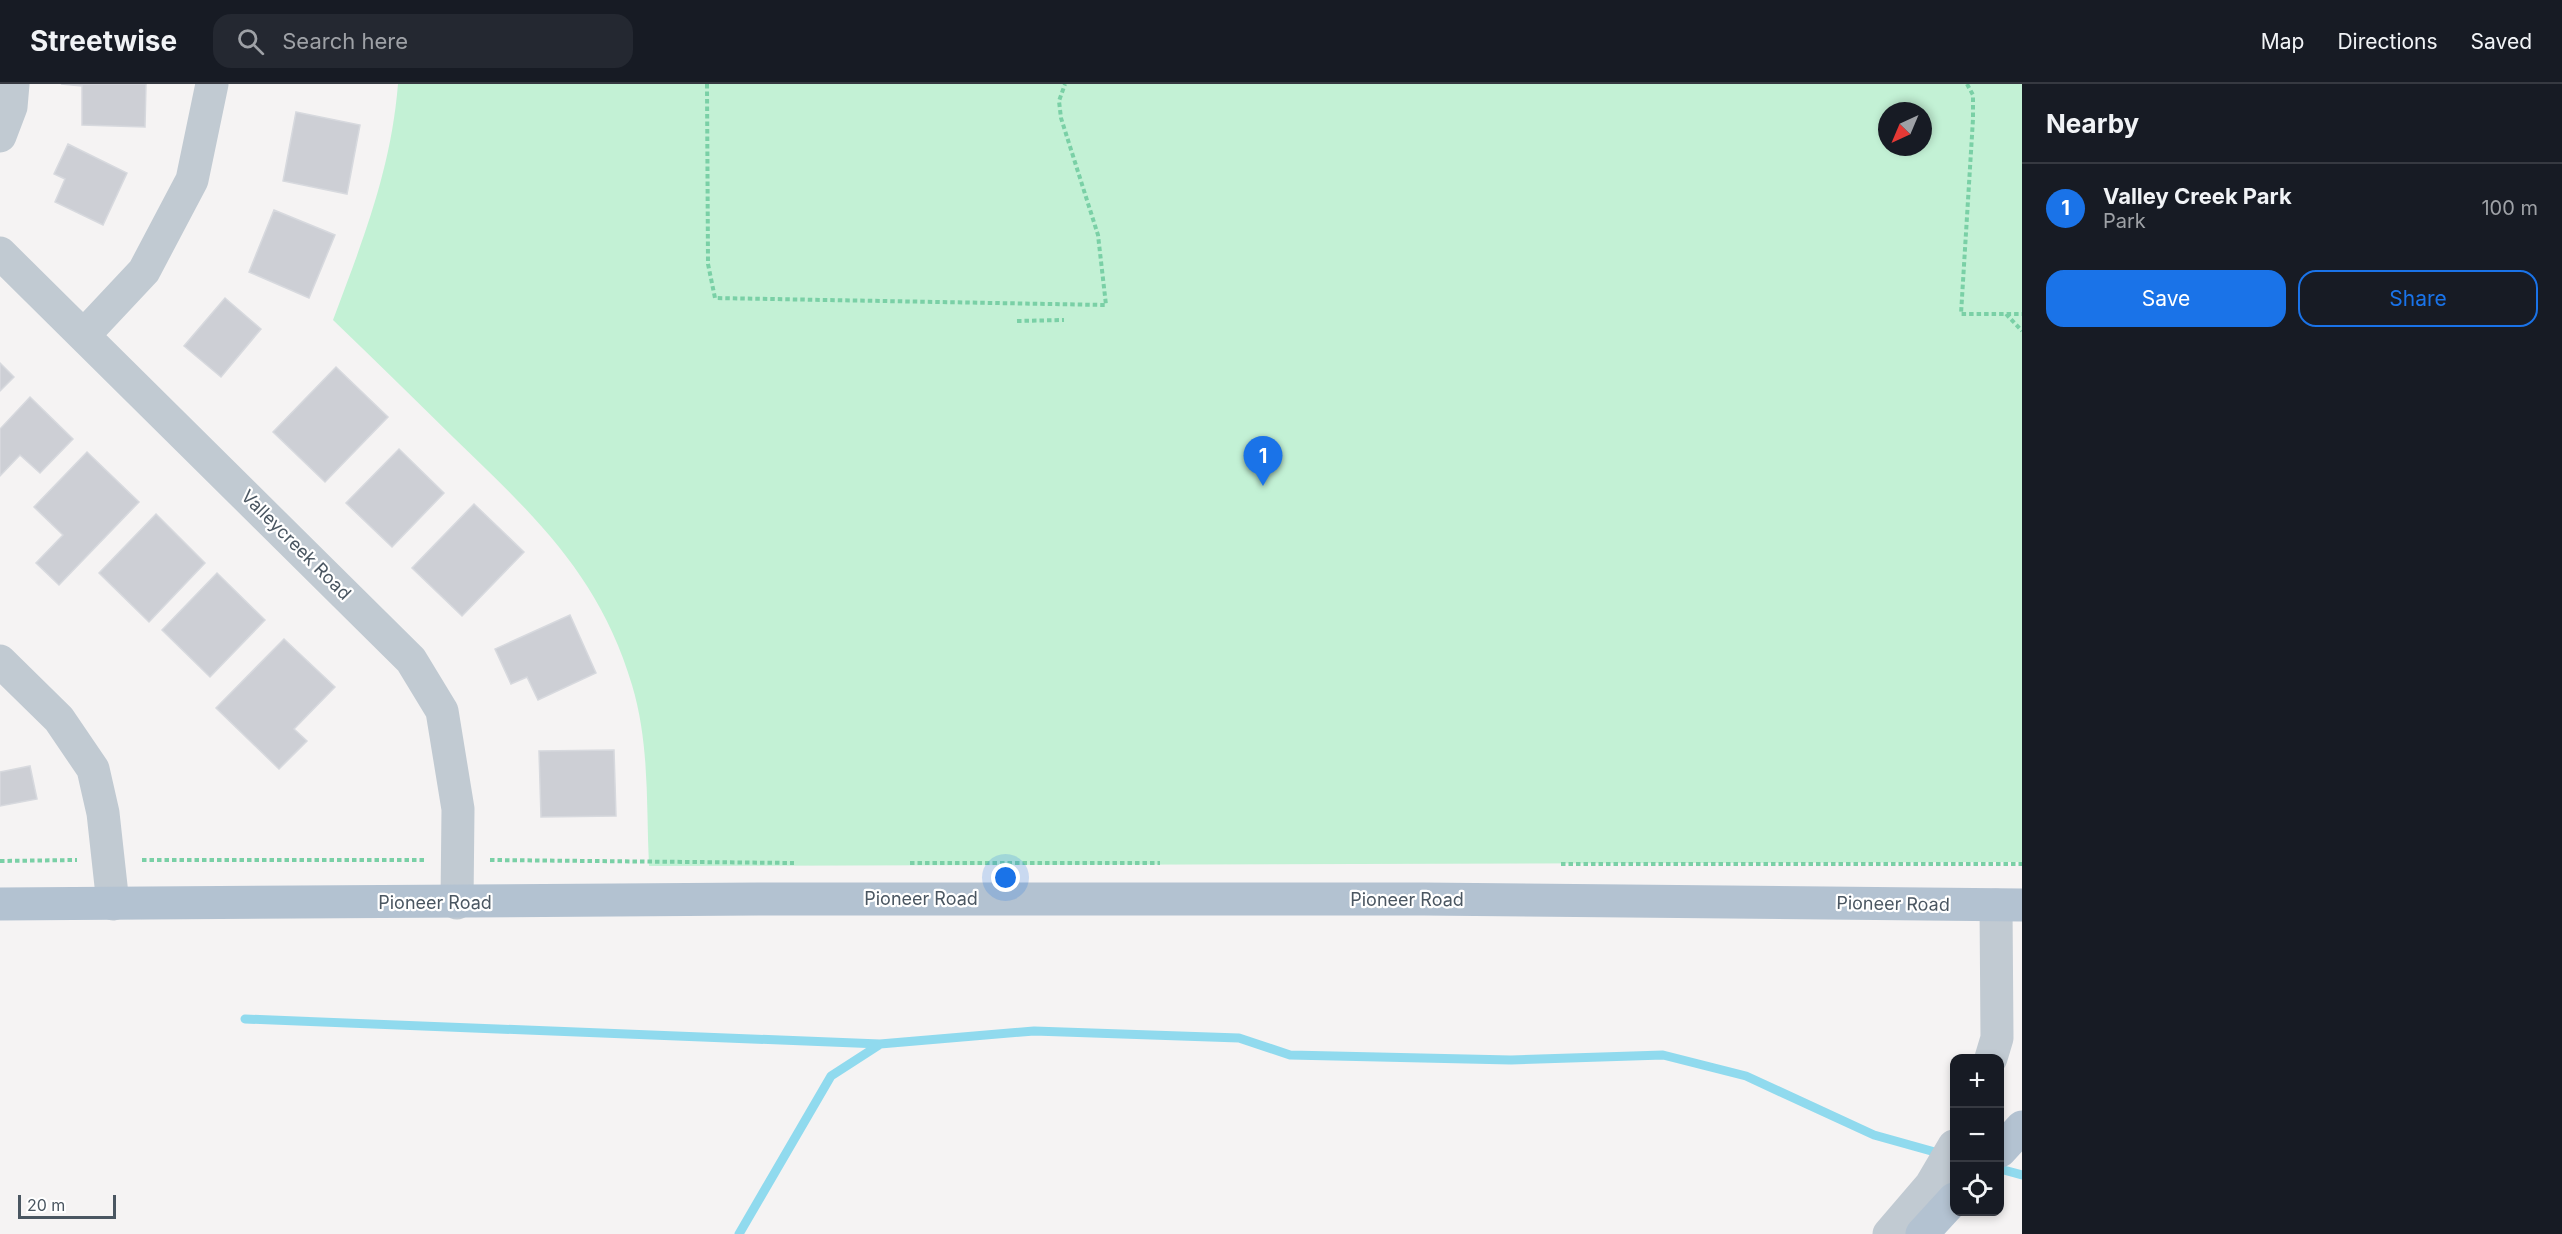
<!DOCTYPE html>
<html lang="en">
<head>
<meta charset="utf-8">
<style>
	body { margin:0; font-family:Inter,sans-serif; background:#242831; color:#f1f3f6 }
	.controls { position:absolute; right:18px; bottom:18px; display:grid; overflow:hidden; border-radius:12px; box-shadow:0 3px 9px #0003 }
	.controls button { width:54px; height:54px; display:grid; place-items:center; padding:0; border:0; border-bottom:2px solid #363941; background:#171b24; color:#f1f3f6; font:30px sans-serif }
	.compass { position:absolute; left:1878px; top:18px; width:54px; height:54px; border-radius:50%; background:#171b24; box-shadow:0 3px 9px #0003; rotate:224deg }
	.scale { position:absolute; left:18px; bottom:15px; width:98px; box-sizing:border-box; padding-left:6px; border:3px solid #4a5661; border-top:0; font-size:16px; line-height:21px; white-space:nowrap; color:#4a5661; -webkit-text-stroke:4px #fff; paint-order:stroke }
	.you { position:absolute; left:1006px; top:794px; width:21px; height:21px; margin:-15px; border:4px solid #fff; border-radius:50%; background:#1a73e8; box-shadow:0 0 0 9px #1a73e833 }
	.badge { display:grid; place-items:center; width:39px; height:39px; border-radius:50%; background:#1a73e8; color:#fff; font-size:20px; font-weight:700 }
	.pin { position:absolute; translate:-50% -50px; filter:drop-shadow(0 2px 3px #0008) }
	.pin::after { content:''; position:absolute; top:32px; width:21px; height:18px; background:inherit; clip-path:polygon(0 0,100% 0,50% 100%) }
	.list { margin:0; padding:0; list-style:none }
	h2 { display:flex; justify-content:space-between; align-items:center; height:78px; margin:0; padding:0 24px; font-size:26px }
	h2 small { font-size:20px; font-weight:400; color:#9ea1a6 }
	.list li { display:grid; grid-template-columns:39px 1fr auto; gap:18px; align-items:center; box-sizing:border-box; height:90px; padding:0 24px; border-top:2px solid #363941 }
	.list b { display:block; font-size:22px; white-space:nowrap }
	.list p { margin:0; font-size:20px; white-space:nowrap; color:#9ea1a6 }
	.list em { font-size:20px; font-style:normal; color:#9ea1a6 }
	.actions { display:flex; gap:12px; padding:18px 24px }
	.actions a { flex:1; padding:14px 0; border:2px solid #1a73e8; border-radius:18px; text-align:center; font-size:21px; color:#1a73e8 }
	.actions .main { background:#1a73e8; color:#fff }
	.icon { flex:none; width:33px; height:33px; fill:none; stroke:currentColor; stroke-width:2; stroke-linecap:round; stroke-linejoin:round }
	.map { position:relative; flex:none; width:2022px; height:1150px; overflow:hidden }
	header { display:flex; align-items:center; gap:36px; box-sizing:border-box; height:84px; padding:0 30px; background:#171b24; border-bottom:2px solid #363941 }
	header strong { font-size:28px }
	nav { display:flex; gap:33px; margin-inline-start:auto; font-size:21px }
	.search { width:420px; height:54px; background:#242831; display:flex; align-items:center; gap:15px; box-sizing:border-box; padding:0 21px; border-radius:18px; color:#9ea1a6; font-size:22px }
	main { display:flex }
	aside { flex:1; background:#171b24 }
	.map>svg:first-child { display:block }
	.green { fill:#c3f1d5; fill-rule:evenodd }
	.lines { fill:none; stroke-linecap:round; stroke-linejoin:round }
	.stream { stroke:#90daee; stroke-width:9 }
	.building { fill:#cdcfd5; stroke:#d7d9de; stroke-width:1.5 }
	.path { stroke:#7ad0a6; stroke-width:4; stroke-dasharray:4.5 3; stroke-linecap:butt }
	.minor { stroke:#c1cad2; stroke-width:33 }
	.major { stroke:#b3c2d1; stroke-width:33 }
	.labels { text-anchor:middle; stroke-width:4.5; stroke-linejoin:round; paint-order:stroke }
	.street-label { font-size:18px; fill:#4a5661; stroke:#fff }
</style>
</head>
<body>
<header>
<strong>Streetwise</strong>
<div class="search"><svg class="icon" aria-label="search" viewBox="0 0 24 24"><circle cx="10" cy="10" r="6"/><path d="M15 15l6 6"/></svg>Search here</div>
<nav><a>Map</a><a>Directions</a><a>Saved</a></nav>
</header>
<main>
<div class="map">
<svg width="2022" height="1150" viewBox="0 0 2022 1150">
	<rect width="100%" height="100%" fill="#f5f3f3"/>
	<path class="green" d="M398,0h1624v778l-1373,4c-3,-61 1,-121 -17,-181 -32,-109 -99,-171 -178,-247 -40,-39 -80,-79 -121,-118 30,-80 58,-150 65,-236zM1887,27h36v36h-36z"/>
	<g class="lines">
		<path class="stream" d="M245,935l635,25 154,-13 205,7 51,17 221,5 152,-5 83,21 128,59 68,19
			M2000,1085l22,6
			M739,1150l92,-158 48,-31"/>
	</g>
	<path class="building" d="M61,0h85l-1,43 -63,-2v-39z
		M296,28l64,13 -13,69 -64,-13z
		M68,60l59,29 -24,52 -48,-23 10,-23 -11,-5z
		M274,126l61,25 -26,63 -60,-26z
		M225,214l36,31 -40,48 -37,-31z
		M0,279l14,14 -14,14z
		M336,283l52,50 -63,65 -52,-50z
		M30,313l43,42 -33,34 -20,-18 -20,21v-47z
		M399,365l45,44 -52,54 -46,-44z
		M87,368l52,50 -80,83 -23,-22 27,-28 -29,-28z
		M474,420l50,48 -62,64 -50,-48z
		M156,430l49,49 -56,59 -50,-49z
		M217,489l48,47 -55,57 -48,-47z
		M570,531l26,58 -58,27 -11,-23 -16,7 -16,-35z
		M284,555l51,48 -41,42 13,12 -28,28 -63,-61z
		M614,666l2,66 -75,1 -2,-66z
		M30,682l7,33 -37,7v-34z"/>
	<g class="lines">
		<path class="path" d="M707,0l1,180 7,34 391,7 -8,-70 -37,-117 -2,-17 6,-17
			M1967,0l6,11v24l-12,195h61
			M2006,230l16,17
			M1017,237l47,-1
			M142,776h283
			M490,776l304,3
			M0,777l77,-1
			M910,779h250
			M1561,780h461"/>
		<path class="minor" d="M0,52l11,-29 2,-23
			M0,169l411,407 31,51 16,98 -1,94
			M84,251l60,-64 48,-91 20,-96
			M0,577l59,58 34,50 10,44 10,91
			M1991,974l6,-20 -1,-133
			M1889,1150l42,-49 23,-39"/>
		<path class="major" d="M0,820l758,-5h666l598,6
			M2000,1067l22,-24
			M1922,1150l32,-35"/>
	</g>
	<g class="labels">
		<g class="street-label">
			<text transform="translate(296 461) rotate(45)" y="6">Valleycreek Road</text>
			<text x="921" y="821">Pioneer Road</text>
			<text x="1407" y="822">Pioneer Road</text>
			<text x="435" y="825">Pioneer Road</text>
			<text transform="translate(1893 820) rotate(1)" y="6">Pioneer Road</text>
		</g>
	</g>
</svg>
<div class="controls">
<button>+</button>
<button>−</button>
<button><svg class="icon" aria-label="locate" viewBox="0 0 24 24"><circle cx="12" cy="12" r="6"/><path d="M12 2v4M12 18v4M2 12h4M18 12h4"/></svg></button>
</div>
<svg class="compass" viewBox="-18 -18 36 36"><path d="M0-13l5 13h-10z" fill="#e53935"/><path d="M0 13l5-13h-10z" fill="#9ea1a6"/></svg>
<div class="scale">20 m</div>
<div class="you"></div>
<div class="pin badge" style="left:1263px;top:402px">1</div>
</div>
<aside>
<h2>Nearby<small></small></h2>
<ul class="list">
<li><span class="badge">1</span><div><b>Valley Creek Park</b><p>Park</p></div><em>100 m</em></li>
</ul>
<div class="actions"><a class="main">Save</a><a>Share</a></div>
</aside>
</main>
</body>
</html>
